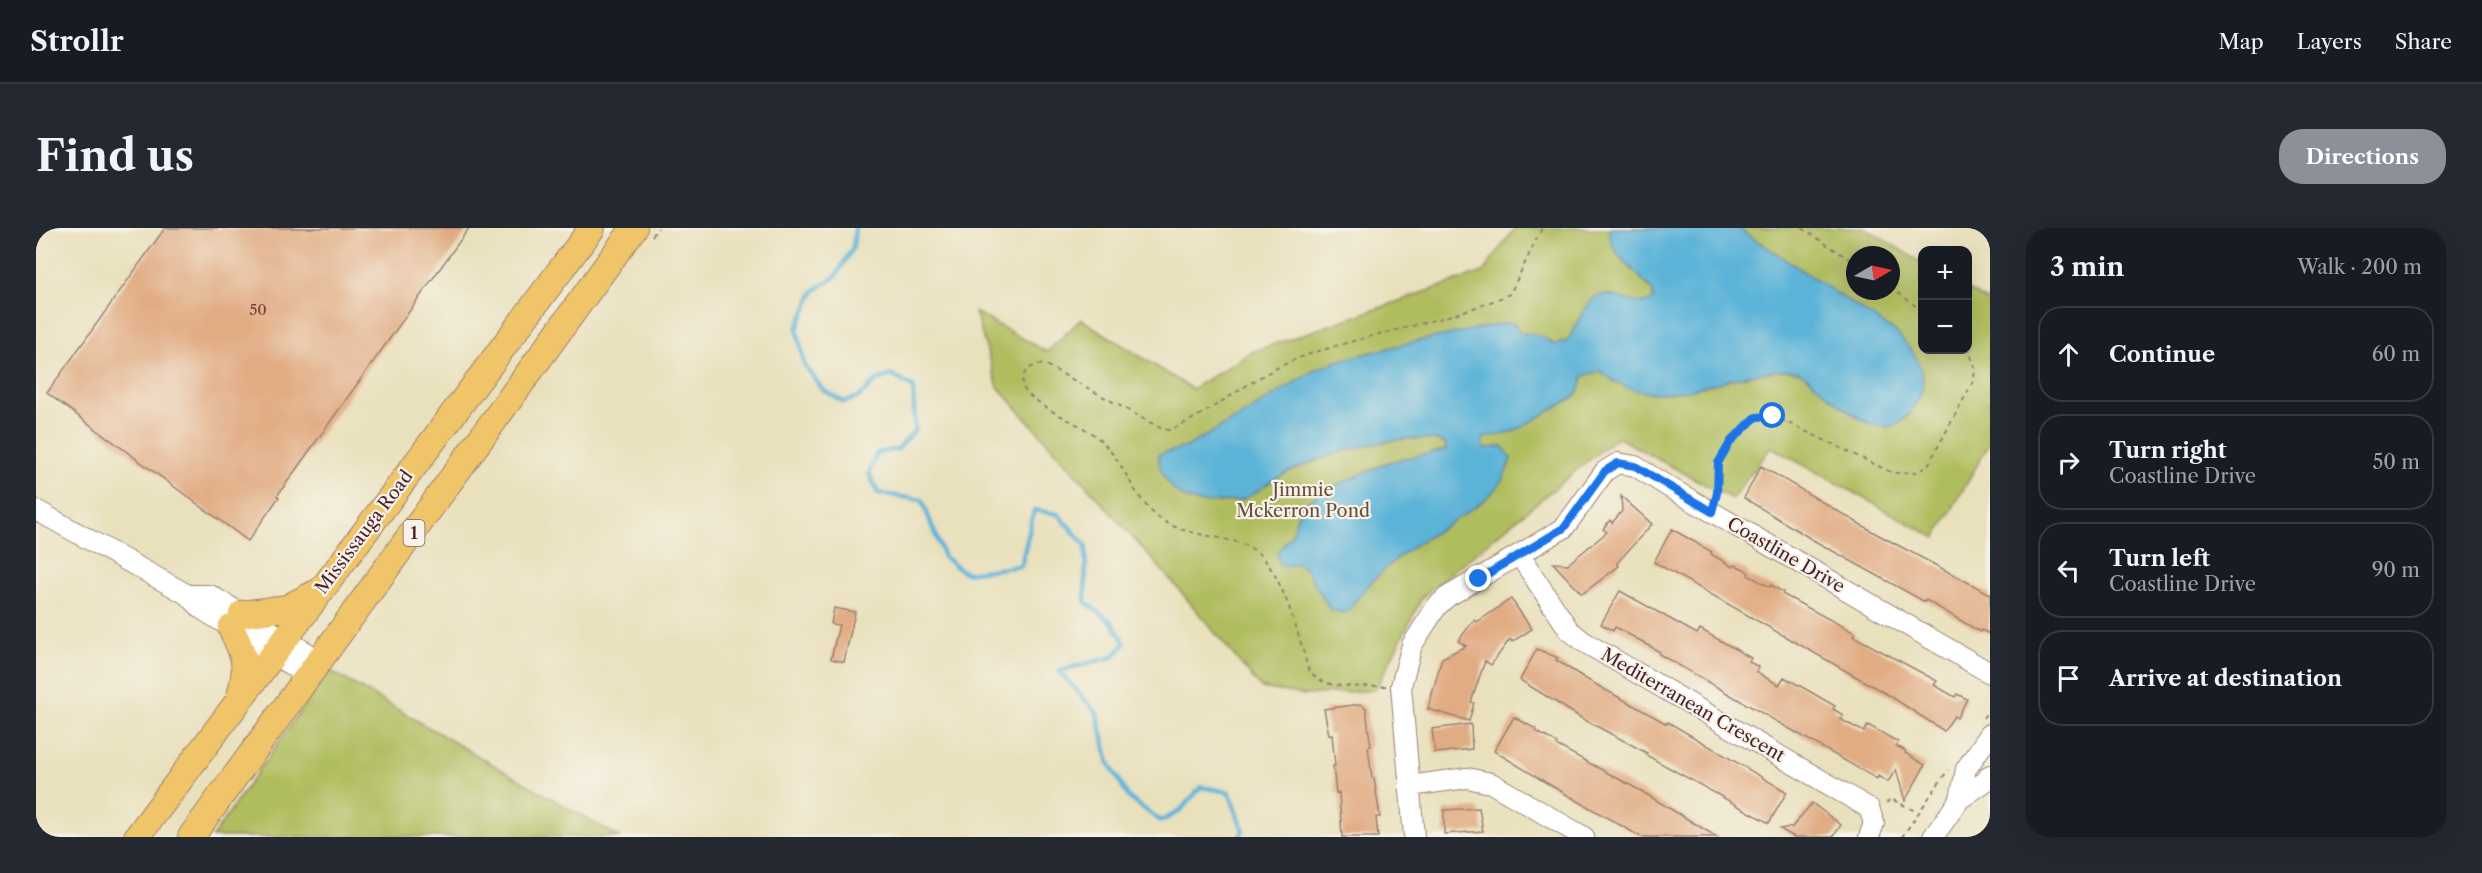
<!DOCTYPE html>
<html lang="en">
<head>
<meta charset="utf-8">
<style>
	body { margin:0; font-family:"Libre Caslon Text",serif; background:#242831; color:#f1f3f6 }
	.controls { position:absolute; right:18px; top:18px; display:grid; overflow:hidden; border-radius:12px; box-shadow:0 6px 24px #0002 }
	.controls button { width:54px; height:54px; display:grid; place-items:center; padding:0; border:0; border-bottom:2px solid #363941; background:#171b24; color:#f1f3f6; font:30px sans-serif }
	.compass { position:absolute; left:1810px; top:18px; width:54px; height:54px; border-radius:50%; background:#171b24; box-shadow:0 6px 24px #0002; rotate:81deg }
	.stop { position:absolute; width:18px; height:18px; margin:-14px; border:4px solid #1a73e8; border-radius:50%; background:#fff }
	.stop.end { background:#1a73e8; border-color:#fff; box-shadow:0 2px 6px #0008 }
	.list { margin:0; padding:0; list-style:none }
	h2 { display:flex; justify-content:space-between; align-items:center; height:78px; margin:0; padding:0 24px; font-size:26px }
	h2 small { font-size:20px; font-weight:400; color:#9ea1a6 }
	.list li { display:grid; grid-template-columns:39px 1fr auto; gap:18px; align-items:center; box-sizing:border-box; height:96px; margin:0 12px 12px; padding:0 12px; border:2px solid #363941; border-radius:24px }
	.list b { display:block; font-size:22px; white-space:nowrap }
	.list p { margin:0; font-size:20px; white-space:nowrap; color:#9ea1a6 }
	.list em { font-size:20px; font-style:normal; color:#9ea1a6 }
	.icon { flex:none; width:33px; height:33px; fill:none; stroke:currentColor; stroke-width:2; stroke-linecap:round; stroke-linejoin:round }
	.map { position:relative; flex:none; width:1954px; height:609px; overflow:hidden; border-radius:24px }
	header { display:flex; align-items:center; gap:36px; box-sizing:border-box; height:84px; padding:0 30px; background:#171b24; border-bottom:2px solid #363941 }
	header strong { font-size:28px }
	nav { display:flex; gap:33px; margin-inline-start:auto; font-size:21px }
	.intro { display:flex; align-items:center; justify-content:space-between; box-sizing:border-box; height:144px; padding:0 36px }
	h1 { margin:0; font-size:42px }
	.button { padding:15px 27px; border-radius:24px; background:#8c9099; color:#fff; font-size:21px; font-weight:700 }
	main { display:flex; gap:36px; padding:0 36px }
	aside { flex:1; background:#171b24; border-radius:24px; box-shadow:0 6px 24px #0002 }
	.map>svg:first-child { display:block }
	.green { fill:#b0bd5f; stroke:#7d6e45; stroke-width:1.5; fill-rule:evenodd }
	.water { fill:#5bb3d8; stroke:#526982; stroke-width:1.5 }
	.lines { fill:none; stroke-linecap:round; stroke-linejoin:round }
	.stream { stroke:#5bb3d8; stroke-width:4.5 }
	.building { fill:#e1ac83 }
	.minor-casing { stroke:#9a8074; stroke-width:22 }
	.major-casing { stroke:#9a8074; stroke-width:28 }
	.path { stroke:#9a8074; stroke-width:2; stroke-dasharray:4.5 4.5; stroke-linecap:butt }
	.minor { stroke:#fff; stroke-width:20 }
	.major { stroke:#f0c469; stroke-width:26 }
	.route { stroke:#1a73e8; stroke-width:8 }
	.labels { text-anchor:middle; stroke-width:4.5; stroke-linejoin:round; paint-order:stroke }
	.number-label { font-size:15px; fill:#704241 }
	.shield { fill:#f7f3e8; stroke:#7e5f64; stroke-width:1.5 }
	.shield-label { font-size:16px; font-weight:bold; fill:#4a1f2b }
	.park-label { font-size:18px; fill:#694e3b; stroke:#f7f3e8 }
	.street-label { font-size:18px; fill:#4a1f2b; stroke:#f7f3e8 }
</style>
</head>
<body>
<header>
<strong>Strollr</strong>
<nav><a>Map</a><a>Layers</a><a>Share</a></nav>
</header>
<div class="intro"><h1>Find us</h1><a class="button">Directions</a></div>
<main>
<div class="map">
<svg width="1954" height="609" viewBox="0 0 1954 609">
	<rect width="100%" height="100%" fill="#f7f3e8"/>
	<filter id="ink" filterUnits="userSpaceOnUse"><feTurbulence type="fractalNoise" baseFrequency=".0167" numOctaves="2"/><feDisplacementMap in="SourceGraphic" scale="12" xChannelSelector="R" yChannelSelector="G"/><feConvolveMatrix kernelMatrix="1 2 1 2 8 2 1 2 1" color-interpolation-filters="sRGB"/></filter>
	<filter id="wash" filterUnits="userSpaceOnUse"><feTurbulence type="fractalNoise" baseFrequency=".008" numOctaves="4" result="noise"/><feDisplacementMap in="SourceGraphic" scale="24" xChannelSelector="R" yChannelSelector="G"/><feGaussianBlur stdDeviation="1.35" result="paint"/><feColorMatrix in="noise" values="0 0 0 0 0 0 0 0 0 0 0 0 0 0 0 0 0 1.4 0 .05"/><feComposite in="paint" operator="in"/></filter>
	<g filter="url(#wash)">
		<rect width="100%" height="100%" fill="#e9e0bc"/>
		<path class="green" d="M1479,0h350l57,35v87h46v-60l22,13v139l-54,96 -165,-91 -39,52 -115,-62 -194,159 -48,94 -69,5 -45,-7 -85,-102 -178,-199 -23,-75 72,40 34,-33 111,70 60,-37 231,-80zM1819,27h36v36h-36z
			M293,442l290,167h-407z"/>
		<path class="water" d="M1572,0h130l159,105c13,15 24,27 26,47 0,13 -6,23 -13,33 -28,38 -74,-13 -98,-32 -4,-3 -10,-9 -15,-10 -11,-2 -25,0 -36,2 -54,8 -113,42 -160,-2l-18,5 -2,11 -8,11 -62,35 -28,5 1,11 19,-3 8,13c-4,10 -7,20 -14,28 -20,26 -72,47 -98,70 -19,15 -37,34 -51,54l-6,2 -12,-3 -23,-40 -10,-6 -17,2 -4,-12 17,-22 4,-16 10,-14 16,-11 66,-29 57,-12 -1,-7c-41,-15 -124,13 -163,32 -14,6 -24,19 -39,24 -4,2 -9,2 -13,2 -28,4 -52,3 -66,-25 -4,-8 -6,-13 -5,-22l27,-7 65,-37 65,-41 28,-10 69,-17 93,-19 8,1 6,9c14,0 24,3 35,12l12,-4c10,-12 13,-28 24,-40 16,-18 42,10 62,-1v-8c-16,-22 -42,-34 -45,-64z"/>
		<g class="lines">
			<path class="stream" d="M819,0l-2,19 -17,29 -22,15 -17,37 7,36 19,26 21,12 15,-5 18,-17 14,-5 22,12 2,43 -17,19 -21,4 -8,20 9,20 44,7 22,57 21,16 56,-7 13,-56 24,4 28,32 -1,56 27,20 13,22 -13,13 -53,14 38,42 12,50 20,35 32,23 18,-9 22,-25 28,5 14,38 -3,7"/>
		</g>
		<g id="blocks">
			<path class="building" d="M129,0h304l-192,268 2,1 -31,44 -201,-148z
				M1725,238l114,67 115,61v40l-9,-4 -1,2 -54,-32 -1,2 -112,-62 -69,-42z
				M1585,268l31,28 -35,39 2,3 -37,28 -29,-31 15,1 39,-32 -4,-3 7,-9 2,3 10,-12z
				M1636,301l40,23 -1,2 22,13 2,-2 9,4 5,4 -1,2 22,12 1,-2 12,7 -1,2 73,39 -2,3 84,45 -3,4 21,12 2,-3 10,5 -10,19 -3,-2 -10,15 -54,-35 -236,-134z
				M1584,363l77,43 3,-5 51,29 -2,4 10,5 -3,5 23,13 5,-8 18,10 33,19 -2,3 10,6 -3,4 24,13 4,-7 30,17 -2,4 10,5 -1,2 20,12 -20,36 -9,-32 -8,13 -10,-6 -1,3 -218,-125 1,-2 -19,-11 -26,-14 -2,4 -12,-7z
				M1475,371l21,30 -20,13 -2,-3 -19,26 -6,-4 -14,41 3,1 -5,18 -41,-12 14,-51 24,-12 -8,-5 16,-21 3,2z
				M798,380l21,4 -11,50 -13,-3 8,-34 -8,-1z
				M1501,421l21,9 -2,2 30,19 81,45 1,-2 119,70 -18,31 -123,-68 1,-2 -64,-34 -63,-39z
				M1325,476l5,4 3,25 2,13 -3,1 4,31h2l6,39h-4l2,20h-36l-3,-45 -3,1 -3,-27h2l-3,-32 -3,1 -5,-26z
				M1478,489l22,12 -1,2 22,12 -1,2 85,46 76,46h-76l-91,-52 -56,-34z
				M1435,496l1,25 -37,4 -3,-24z
				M1776,575l29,22 -8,12h-39l-14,-8 12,-2z
				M1443,580l4,23 -39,3v-24z"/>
		</g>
	</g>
	<g filter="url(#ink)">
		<use href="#blocks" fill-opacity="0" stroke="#9a8074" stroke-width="1.5"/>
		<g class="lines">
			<defs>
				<path id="minor" d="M0,282l152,85 15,15 107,67
					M1484,328l49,74 15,12 285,166 5,15 -5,14
					M152,367h22l111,66
					M1373,558l58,-8 24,5 93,54
					M1924,571l6,-30 24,-35
					M1378,609l-13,-151 11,-41 25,-39 10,-9 117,-69 41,-57 13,-8 17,3 32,20 323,187
					M1897,609l27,-38 26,-18 4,-6"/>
				<path id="major" d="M206,386l45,-6 29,-15
					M195,400c13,26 18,38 9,67
					M101,609l455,-609
					M155,609l443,-609"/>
			</defs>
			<use href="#minor" class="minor-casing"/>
			<use href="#major" class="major-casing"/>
			<path class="path" d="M1766,0l53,35
				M616,8l6,-8
				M1855,59l31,24
				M1681,267c1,-10 -2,-23 2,-33 8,-24 34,-54 61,-43l113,54 23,-1 11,-5 47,-87 1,-13 -7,-18
				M1350,458c-26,-1 -62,7 -78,-17 -8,-31 -26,-96 -50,-116 -10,-8 -22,-12 -34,-14 -22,-5 -46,-7 -65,-21 -26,-20 -33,-53 -57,-76 -18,-18 -45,-25 -65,-41 -5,-4 -10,-6 -13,-12 -7,-15 8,-27 22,-24l116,64 8,1c49,-21 88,-59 140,-76 66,-22 136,-32 200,-60l32,-66
				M1947,490l7,-11
				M1850,575l5,-4 26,13
				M1866,609l46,-67"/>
			<use href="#minor" class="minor"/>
			<use href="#major" class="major"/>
		</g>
	</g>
	<g class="lines" filter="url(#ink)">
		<path class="route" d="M1443,351l85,-51 41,-57 13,-8 17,3 77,46 5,-19 1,-30 13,-22 25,-24 17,-1"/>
	</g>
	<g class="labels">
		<g class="number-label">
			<text x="222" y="87">50</text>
		</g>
		<rect class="shield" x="367.5" y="292" width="21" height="26" rx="4.5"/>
		<g class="shield-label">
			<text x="378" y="311">1</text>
		</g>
		<g class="park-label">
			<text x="1267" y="268">Jimmie<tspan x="1267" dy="21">Mckerron Pond</tspan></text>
		</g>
		<g class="street-label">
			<text transform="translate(328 304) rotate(-53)" y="6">Mississauga Road</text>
			<text transform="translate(1750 327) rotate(30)" y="6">Coastline Drive</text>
			<text transform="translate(1657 477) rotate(30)" y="6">Mediterranean Crescent</text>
		</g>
	</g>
</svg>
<div class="controls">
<button>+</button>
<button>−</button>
</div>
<svg class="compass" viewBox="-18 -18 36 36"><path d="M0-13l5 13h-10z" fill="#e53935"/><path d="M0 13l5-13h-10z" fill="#9ea1a6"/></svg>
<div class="stop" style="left:1737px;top:188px"></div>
<div class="stop end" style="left:1443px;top:351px"></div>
</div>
<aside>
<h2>3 min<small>Walk · 200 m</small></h2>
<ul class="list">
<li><svg class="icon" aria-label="ahead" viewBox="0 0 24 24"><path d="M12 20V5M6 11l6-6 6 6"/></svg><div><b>Continue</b></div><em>60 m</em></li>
<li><svg class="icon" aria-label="right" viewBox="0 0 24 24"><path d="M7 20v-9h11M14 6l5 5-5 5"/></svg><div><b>Turn right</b><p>Coastline Drive</p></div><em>50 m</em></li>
<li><svg class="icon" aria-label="left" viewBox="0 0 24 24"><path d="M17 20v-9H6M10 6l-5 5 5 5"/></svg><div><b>Turn left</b><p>Coastline Drive</p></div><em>90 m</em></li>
<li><svg class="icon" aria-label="arrive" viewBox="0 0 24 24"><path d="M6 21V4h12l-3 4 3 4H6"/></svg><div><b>Arrive at destination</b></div></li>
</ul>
</aside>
</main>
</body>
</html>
